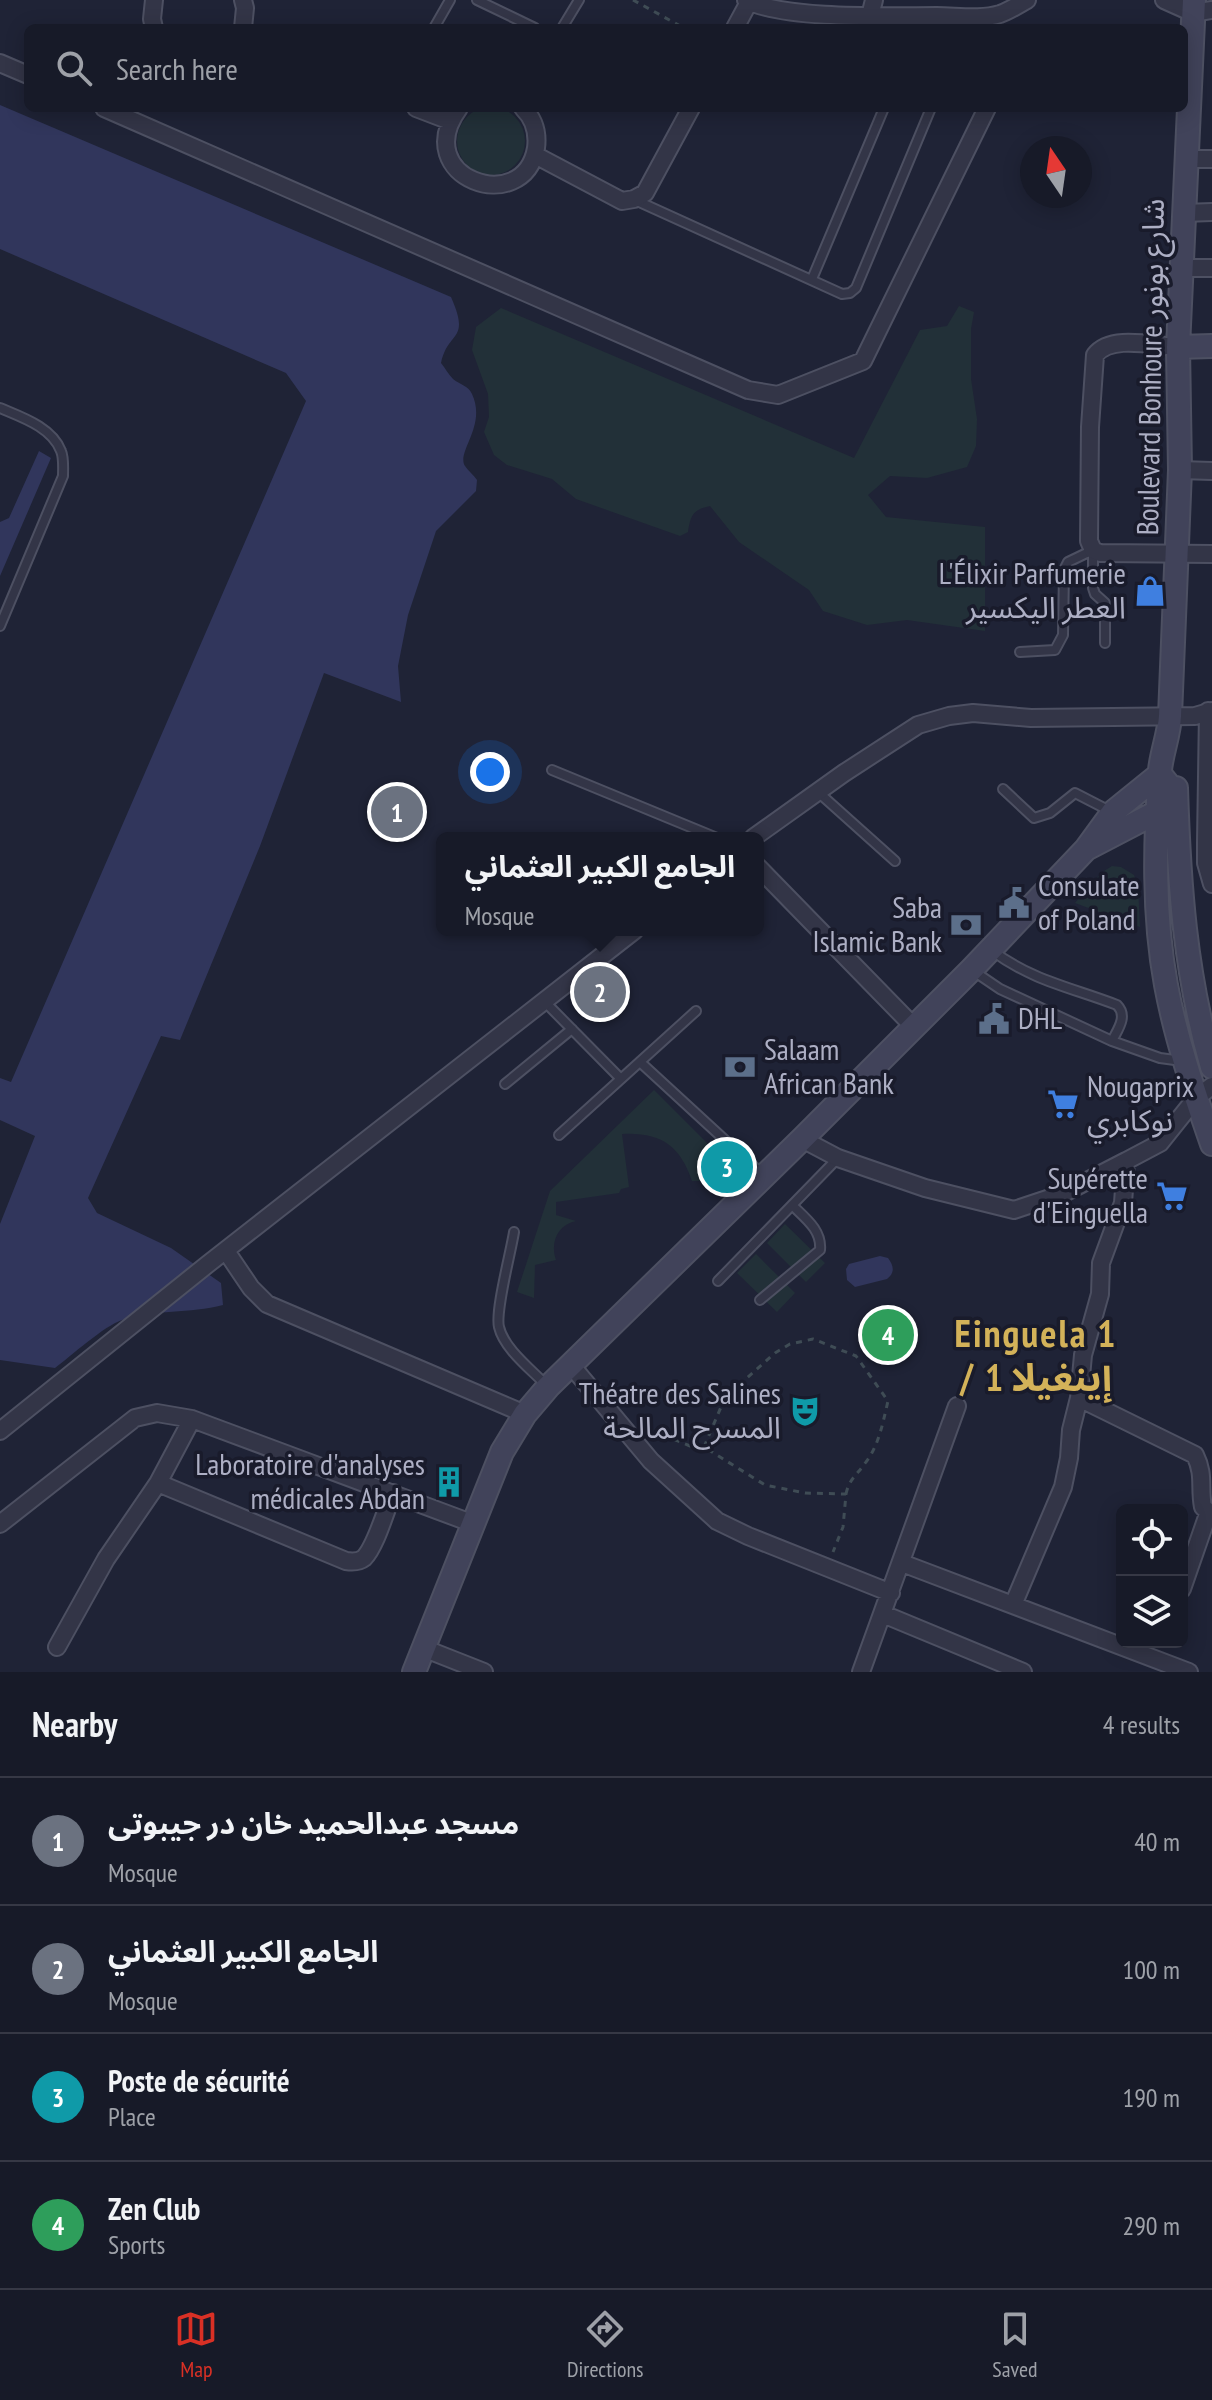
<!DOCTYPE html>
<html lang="en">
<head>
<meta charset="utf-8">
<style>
	body { margin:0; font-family:"PT Sans Narrow","Noto Sans Arabic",sans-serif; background:#242734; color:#f1f3f6 }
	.controls { position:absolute; right:24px; bottom:24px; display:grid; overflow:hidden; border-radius:12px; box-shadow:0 4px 20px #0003 }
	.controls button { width:72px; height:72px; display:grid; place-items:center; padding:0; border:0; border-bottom:2px solid #363845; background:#171a28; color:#f1f3f6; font:40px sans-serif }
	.compass { position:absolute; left:1020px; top:136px; width:72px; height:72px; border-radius:50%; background:#171a28; box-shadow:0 4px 20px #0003; rotate:347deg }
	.you { position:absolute; left:490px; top:772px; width:28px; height:28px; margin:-20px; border:6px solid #fff; border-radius:50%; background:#1a73e8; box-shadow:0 0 0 12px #1a73e833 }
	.badge { display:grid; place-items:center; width:52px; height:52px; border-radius:50%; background:#d93025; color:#fff; font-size:26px; font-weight:700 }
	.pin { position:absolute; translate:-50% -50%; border:4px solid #fff; box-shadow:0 2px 8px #0006 }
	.popup { position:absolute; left:436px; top:832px; width:328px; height:104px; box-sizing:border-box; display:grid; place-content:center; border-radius:12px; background:#171a28; filter:drop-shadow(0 2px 6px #0005); font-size:26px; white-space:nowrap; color:#9ea1a8 }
	.popup b { font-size:30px; color:#f1f3f6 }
	.popup::after { content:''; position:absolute; left:50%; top:100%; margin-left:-16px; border:16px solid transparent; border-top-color:#171a28 }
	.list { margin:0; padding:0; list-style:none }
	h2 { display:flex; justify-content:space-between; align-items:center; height:104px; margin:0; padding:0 32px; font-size:34px }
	h2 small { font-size:26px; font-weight:400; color:#9ea1a8 }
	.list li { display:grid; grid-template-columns:52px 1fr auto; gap:24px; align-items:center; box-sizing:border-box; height:128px; padding:0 32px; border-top:2px solid #363845 }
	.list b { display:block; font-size:30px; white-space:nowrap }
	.list p { margin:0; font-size:26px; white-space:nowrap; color:#9ea1a8 }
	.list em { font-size:26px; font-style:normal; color:#9ea1a8 }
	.icon { flex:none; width:44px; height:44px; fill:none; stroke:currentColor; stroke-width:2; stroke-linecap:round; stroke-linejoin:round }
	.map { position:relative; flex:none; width:1212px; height:1672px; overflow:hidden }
	.search { position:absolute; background:#171a28; box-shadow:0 4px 20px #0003; left:24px; right:24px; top:24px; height:88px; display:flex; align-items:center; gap:20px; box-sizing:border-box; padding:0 28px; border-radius:12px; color:#9ea1a8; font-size:30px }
	.sheet { height:616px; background:#171a28 }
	nav { display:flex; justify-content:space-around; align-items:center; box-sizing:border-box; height:112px; border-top:2px solid #363845; background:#171a28; font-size:22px; color:#9ea1a8 }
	nav a { display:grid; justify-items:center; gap:4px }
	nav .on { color:#d93025 }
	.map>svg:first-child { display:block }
	.green { fill:#223038 }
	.water { fill:#31365c }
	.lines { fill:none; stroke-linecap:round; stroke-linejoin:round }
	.lane-casing { stroke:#4d5062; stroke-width:12 }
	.street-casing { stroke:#4d5062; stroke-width:20 }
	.secondary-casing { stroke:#4d5062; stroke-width:26 }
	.path { stroke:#3f4c55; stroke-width:3; stroke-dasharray:6 6; stroke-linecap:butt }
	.lane { stroke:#333547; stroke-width:8 }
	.street { stroke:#333547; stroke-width:16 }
	.secondary { stroke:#41435a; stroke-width:22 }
	.labels { text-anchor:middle; stroke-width:7; stroke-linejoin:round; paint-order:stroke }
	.street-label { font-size:30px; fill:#adafc4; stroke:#191b2b }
	.poi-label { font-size:30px; fill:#adafc4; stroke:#191b2b; text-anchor:end }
	.district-label { font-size:38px; font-weight:bold; letter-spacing:2px; fill:#d3b259; stroke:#191b2b }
</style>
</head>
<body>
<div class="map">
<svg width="1212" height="1672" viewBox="0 0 1212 1672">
	<rect width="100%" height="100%" fill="#1f2336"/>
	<path class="green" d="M457 141a34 34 0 1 1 68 0a34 34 0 1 1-68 0Z
		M959,306l15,6 -3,17v50l6,40 -1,27 -9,21 -40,11 -37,-2 -22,19 18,22 99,10v104l-78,-11 -40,5 -44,-14 -14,-21 -70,-48 -29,-36c-17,4 -19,8 -22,26l-8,4 -104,-37 -24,-20 -45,-14 -13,-10 -10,-23 5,-15 -1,-23 -16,-44 4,-23 25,-19 353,150 66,-128 27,-4z
		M1112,866l9,1 13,8 4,11 2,41 -65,-24 26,-30z
		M654,1090l57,57 5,-6 14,15 -26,25h-12c-12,-36 -32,-49 -70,-47l7,53 -8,2 -2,4 -63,9v13l20,6c-19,4 -26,22 -20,39l-21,5 -1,33 -17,-6 33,-101z
		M785,1224l40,39 -19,19 -39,-39z
		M756,1254l39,39 -18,19 -40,-39z"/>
	<path class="water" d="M0,105l451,192c20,45 -3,33 -10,66 4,5 8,12 12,16 7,6 15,6 19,15 15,32 -16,58 -7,72 3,5 9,9 12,14l-1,11 -40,40 -28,84 -10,51 3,36 -77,-29 -64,173 -80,194 -19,-4 -73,162 9,15 74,35 50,35 2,22c-33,9 -69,4 -101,15 -18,6 -51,36 -67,48l-55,-8v-136l35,-88 -35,-16v-42l11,4 295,-681 -20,-28 -286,-124z
		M39,451l12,7 -51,118v-54l9,-4z
		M880,1256l8,2c6,8 7,15 -1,21l-32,8 -8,-7 -1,-11 3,-5z"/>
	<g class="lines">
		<defs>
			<path id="lane" d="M477,0l58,28
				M434,28l16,-28
				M562,28l17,-28
				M635,200l207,94 8,-1 6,-5 75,-180
				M812,279l72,-171
				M0,408c21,9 52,19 61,43 3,7 2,18 2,25l-63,150
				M1020,652l35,-2 8,-15 1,-65 4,-8 25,-12v38l2,6 10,9v40
				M552,770l165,68
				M1003,789l31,29 16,-5 25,-20 35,18
				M818,792l77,69
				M991,950c42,31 79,37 126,55 11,11 1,24 -5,36
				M972,970l28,19 112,52 48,17 22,3
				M545,1002l76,77
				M640,1062l123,113
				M505,1084l67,-55
				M559,1135l137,-124
				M514,1232c-3,20 -19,79 -15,95 5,22 33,43 48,59
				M718,1281l120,-123
				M760,1300l60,-50c2,-20 -15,-32 -28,-45"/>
			<path id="street" d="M243,0l2,8 -2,20
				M746,0c40,20 144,16 191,16 20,0 43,4 63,-2 9,-3 18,-9 27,-14
				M1164,0l29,13 19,-3
				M870,16l4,-16
				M154,28l-2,-9 2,-19
				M735,28l14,-26
				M0,63l28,12
				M104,108l644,282 30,5 85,-34 124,-253
				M416,108l34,13
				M459,108c-51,70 65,110 77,40 2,-15 -2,-29 -13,-40
				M535,155l87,46 12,-2 11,-6 46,-85
				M1185,159h27
				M1184,213l28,-1
				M1183,268h29
				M1178,347c-24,-1 -67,-13 -83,8l-5,72 -1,114 4,9 7,3 112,1
				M1180,470l32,1
				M1208,711l-2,132v20l6,21
				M753,838l91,-65 74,-48 31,-9 24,-3 58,5 164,-2 17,-5
				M758,867l156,160
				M802,1139l36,19 87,30 89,22 48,-16 64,-33
				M226,1251l25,37 16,16 258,110
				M570,1364l81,97 66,60 31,15 143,57
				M1079,1398l116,57c10,20 4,32 8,52l9,8
				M0,1431l208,-167 427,-334
				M158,1483l188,78c7,1 13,1 18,-3 12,-12 22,-49 29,-65
				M0,1524l135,-106 22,-5 35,6 282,105
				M902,1563l287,109
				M1182,1589l26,-75
				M1013,1605l50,-118 6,-29 2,-28 8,-32 4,-43 17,-61 1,-31 22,-60 3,-42 34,-18 36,-45 16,-12
				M883,1614l140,58
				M57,1647l49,-88 52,-76 34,-64
				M423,1648l61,24
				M861,1672l96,-266"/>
			<path id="secondary" d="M1194,0l-16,347 2,123 -10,246c-1,19 -8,35 -10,54 -5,70 -7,145 6,215 10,54 28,107 46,159
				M1178,347l34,-1
				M1176,788c3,96 9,186 36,279
				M414,1672l88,-220 23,-38 23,-27 254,-248 169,-169 115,-121 27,-37 47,-38 16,20 -17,17 -73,38"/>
		</defs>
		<use href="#lane" class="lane-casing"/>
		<use href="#street" class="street-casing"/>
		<use href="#secondary" class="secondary-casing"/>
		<path class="path" d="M633,0l51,28
			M651,1434h10l29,12 14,1 61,38 40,8 41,1 -3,33 -10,25
			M704,1447l17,-40 9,-14 45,-40 15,-9 23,-5 43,17 32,45c-5,21 -9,44 -22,61 -9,13 -17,17 -20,32"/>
		<use href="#lane" class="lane"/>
		<use href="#street" class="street"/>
		<use href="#secondary" class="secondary"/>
	</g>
	<defs>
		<symbol id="shop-bare" viewBox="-9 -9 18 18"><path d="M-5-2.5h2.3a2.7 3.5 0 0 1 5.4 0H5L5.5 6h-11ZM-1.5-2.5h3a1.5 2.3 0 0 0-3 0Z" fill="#3f7fe0" stroke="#191b2b" stroke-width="2.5" paint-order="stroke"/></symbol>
		<symbol id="civic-bare" viewBox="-9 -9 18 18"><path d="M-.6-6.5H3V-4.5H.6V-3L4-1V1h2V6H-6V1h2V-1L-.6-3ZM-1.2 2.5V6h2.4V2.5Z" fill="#5c6f8a" stroke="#191b2b" stroke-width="2.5" paint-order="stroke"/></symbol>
		<symbol id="bank-bare" viewBox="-9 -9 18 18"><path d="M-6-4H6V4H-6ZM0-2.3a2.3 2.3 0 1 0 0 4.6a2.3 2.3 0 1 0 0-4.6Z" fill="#5c6f8a" stroke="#191b2b" stroke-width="2.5" paint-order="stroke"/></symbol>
		<symbol id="supermarket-bare" viewBox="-9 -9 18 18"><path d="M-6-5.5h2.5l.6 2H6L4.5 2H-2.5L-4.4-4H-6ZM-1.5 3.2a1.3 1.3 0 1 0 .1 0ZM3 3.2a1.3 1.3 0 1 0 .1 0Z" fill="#3f7fe0" stroke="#191b2b" stroke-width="2.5" paint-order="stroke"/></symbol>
		<symbol id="theatre-bare" viewBox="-9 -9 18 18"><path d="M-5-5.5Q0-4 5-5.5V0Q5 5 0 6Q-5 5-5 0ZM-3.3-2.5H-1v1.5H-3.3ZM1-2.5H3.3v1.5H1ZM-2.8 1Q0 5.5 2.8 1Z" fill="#0f9aa8" stroke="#191b2b" stroke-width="2.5" paint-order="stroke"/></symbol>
		<symbol id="building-bare" viewBox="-9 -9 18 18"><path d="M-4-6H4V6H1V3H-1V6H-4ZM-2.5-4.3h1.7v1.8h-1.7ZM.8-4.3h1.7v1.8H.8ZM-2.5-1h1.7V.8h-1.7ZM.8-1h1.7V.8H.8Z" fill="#0f9aa8" stroke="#191b2b" stroke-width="2.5" paint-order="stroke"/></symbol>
	</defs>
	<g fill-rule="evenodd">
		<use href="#shop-bare" x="1128" y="569" width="44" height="44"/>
		<use href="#civic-bare" x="992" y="881" width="44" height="44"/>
		<use href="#bank-bare" x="944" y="903" width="44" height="44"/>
		<use href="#civic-bare" x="972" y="997" width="44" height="44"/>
		<use href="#bank-bare" x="718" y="1045" width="44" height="44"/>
		<use href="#supermarket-bare" x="1041" y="1082" width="44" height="44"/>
		<use href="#supermarket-bare" x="1150" y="1174" width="44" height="44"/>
		<use href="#theatre-bare" x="783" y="1389" width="44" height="44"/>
		<use href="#building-bare" x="427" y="1460" width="44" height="44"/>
	</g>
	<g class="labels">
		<g class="street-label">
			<text transform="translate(1151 367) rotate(-89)" y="10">Boulevard Bonhoure شارع بونور</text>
		</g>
		<g class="poi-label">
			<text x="1126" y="584">L'Élixir Parfumerie<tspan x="1126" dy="34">العطر اليكسير</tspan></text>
			<text x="1038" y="896" text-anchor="start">Consulate<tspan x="1038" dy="34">of Poland</tspan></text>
			<text x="942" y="918">Saba<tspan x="942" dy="34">Islamic Bank</tspan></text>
			<text x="1018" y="1029" text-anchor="start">DHL</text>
			<text x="764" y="1060" text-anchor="start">Salaam<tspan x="764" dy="34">African Bank</tspan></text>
			<text x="1087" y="1097" text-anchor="start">Nougaprix<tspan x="1087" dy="34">نوكابري</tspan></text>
			<text x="1148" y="1189">Supérette<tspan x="1148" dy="34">d'Einguella</tspan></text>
			<text x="781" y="1404">Théatre des Salines<tspan x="781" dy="34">المسرح المالحة</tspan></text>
			<text x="425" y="1475">Laboratoire d'analyses<tspan x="425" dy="34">médicales Abdan</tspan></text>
		</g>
		<g class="district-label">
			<text x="1036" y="1347">Einguela 1<tspan x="1036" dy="44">/ إينغيلا 1</tspan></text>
		</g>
	</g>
</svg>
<div class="controls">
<button><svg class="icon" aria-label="locate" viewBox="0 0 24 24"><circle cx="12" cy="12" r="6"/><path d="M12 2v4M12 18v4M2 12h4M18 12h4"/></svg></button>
<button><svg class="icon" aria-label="layers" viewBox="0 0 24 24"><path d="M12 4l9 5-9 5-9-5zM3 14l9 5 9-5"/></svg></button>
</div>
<svg class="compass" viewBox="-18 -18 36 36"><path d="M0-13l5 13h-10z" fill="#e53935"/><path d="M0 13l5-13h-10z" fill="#9ea1a8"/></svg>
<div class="you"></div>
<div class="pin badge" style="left:397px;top:812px;background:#6b7280">1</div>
<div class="pin badge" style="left:600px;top:992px;background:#6b7280">2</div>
<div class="popup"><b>الجامع الكبير العثماني</b>Mosque</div>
<div class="pin badge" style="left:727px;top:1167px;background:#0f9aa8">3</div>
<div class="pin badge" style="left:888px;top:1335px;background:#2e9e5b">4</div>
<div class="search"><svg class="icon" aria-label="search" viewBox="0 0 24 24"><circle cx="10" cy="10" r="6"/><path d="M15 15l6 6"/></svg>Search here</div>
</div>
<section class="sheet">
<h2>Nearby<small>4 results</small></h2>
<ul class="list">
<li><span class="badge" style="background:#6b7280">1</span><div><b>مسجد عبدالحمید خان در جیبوتی</b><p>Mosque</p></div><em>40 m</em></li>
<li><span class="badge" style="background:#6b7280">2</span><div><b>الجامع الكبير العثماني</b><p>Mosque</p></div><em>100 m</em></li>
<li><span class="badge" style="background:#0f9aa8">3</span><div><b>Poste de sécurité</b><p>Place</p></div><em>190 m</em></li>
<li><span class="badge" style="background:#2e9e5b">4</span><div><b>Zen Club</b><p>Sports</p></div><em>290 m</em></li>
</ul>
</section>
<nav>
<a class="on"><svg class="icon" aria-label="map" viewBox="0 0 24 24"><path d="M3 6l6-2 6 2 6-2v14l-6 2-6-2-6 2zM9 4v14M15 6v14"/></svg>Map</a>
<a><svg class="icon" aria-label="directions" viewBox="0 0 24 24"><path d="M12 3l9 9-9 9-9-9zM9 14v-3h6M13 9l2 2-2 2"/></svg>Directions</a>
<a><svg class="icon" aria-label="saved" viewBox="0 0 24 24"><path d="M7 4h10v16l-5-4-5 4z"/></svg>Saved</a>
</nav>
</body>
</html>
